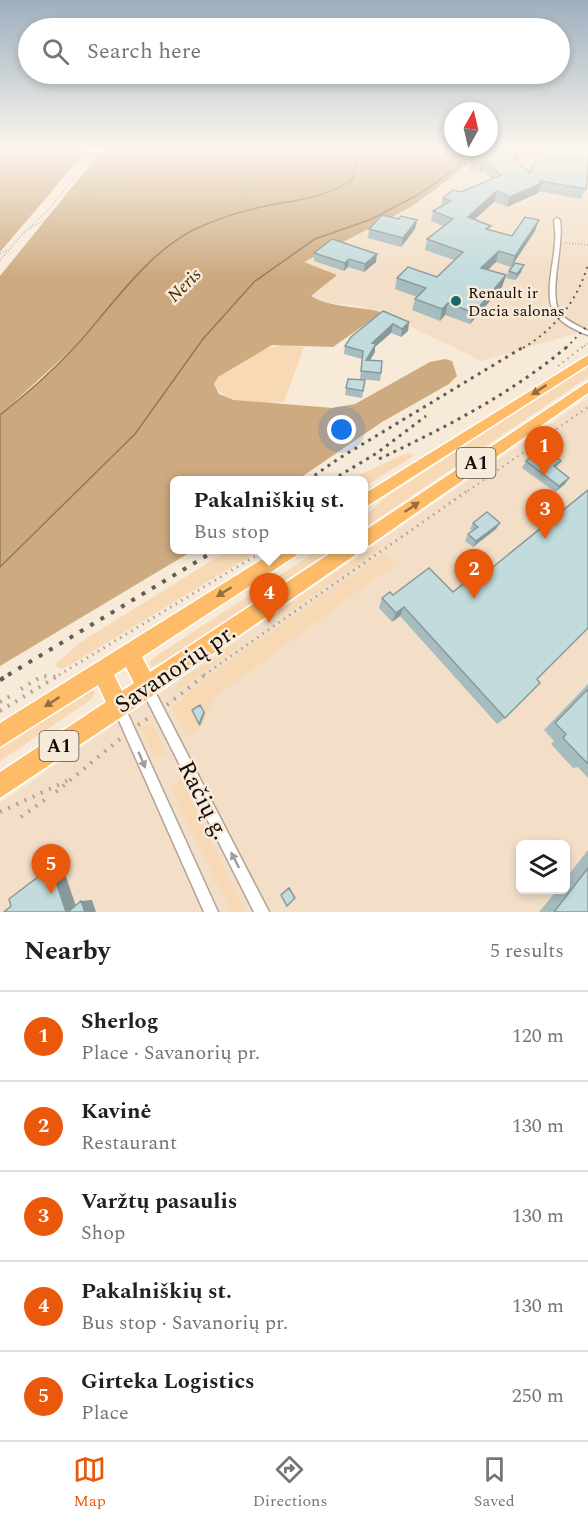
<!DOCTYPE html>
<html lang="en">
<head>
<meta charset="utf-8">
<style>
	body { margin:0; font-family:Spectral,serif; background:#f2f2f2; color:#202124 }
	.controls { position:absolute; right:18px; bottom:18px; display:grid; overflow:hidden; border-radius:9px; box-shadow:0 3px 9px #0003 }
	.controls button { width:54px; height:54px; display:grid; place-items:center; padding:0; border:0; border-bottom:2px solid #e0e0e0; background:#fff; color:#202124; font:30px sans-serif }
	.compass { position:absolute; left:444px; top:102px; width:54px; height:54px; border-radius:50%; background:#fff; box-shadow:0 3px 9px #0003; rotate:8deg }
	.you { position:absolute; left:342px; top:430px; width:21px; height:21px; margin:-15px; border:4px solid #fff; border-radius:50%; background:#1a73e8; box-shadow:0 0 0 9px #1a73e833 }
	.badge { display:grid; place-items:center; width:39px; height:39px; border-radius:50%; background:#ea580c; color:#fff; font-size:20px; font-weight:700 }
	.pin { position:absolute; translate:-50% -50px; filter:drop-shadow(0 2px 3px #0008) }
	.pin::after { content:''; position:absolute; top:32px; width:21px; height:18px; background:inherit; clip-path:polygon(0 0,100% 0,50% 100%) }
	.popup { position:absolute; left:170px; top:476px; width:198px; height:78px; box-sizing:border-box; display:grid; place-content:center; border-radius:9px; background:#fff; filter:drop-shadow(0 2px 4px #0005); font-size:20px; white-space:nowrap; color:#757577 }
	.popup b { font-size:22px; color:#202124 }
	.popup::after { content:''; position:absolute; left:50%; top:100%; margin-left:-12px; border:12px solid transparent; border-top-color:#fff }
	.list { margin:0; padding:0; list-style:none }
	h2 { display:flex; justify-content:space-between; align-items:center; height:78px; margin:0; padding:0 24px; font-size:26px }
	h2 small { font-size:20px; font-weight:400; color:#757577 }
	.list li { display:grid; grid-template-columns:39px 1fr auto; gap:18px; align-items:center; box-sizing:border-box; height:90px; padding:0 24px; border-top:2px solid #e0e0e0 }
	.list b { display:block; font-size:22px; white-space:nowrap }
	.list p { margin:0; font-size:20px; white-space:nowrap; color:#757577 }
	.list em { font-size:20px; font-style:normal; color:#757577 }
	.icon { flex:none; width:33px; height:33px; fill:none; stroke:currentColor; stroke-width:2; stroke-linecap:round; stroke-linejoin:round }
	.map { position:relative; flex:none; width:588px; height:912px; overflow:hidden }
	.search { position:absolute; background:#fff; box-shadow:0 3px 9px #0003; left:18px; right:18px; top:18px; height:66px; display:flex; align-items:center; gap:15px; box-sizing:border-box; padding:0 21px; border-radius:33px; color:#757577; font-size:22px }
	.sheet { height:528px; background:#fff }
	nav { display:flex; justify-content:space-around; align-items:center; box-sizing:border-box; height:84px; border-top:2px solid #e0e0e0; background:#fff; font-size:16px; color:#757577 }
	nav a { display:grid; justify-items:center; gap:3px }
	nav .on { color:#ea580c }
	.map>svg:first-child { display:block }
	.built { fill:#f3dfc8; fill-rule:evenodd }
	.green { fill:#f7d9b5 }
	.forest { fill:#ceaa80 }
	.water { fill:#cba87e; stroke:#93795a; stroke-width:1.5 }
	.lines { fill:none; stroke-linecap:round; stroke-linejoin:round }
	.street-casing { stroke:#b2a495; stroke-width:3 }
	.highway-casing { stroke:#fff; stroke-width:3 }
	.path-far3 { stroke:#aea396; stroke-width:1.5; stroke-dasharray:1 2; stroke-linecap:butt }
	.path-far2 { stroke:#aea396; stroke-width:2; stroke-dasharray:1.5 4.5; stroke-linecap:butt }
	.path-far1 { stroke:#aea396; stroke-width:3; stroke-dasharray:1.5 5; stroke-linecap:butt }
	.path { stroke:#aea396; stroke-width:4; stroke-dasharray:2 7; stroke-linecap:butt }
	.street { fill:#fff; fill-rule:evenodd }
	.highway { fill:#febc68; fill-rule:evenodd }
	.rail-far3 { stroke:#655d53; stroke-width:2; stroke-dasharray:2 4.5; stroke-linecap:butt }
	.rail-far2 { stroke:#655d53; stroke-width:3; stroke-dasharray:3 5; stroke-linecap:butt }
	.rail-far1 { stroke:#655d53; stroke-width:4; stroke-dasharray:4 8; stroke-linecap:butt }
	.rail { stroke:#655d53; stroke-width:4.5; stroke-dasharray:4.5 9; stroke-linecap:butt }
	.wall { fill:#a7bcbe }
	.shaded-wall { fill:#88999b }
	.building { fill:#c2dbdd; stroke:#88999b; stroke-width:1.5 }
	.oneway { fill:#936d3c }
	.oneway2 { fill:#a09e9c }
	.poi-dot { fill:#1b686e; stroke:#f8ead9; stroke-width:2 }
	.labels { text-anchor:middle; stroke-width:5; stroke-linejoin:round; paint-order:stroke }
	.far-poi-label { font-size:16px; fill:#110c07; stroke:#f8ead9; text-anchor:start }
	.far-water-label { font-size:18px; font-style:italic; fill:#412905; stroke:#f8ead9 }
	.shield { fill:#f8ead9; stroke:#564f46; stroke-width:1.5 }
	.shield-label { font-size:18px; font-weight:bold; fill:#110c07 }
	.near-street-label { font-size:24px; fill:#110c07; stroke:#f8ead9 }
</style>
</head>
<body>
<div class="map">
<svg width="588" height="912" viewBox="0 0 588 912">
	<rect width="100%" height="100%" fill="#f8ead9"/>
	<path class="built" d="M488,150h100v180l-107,31 -100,-49 -21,-6 -40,-4 -9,-6 25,-21 -33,-12 108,-56z
		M588,398v514h-588v-109zM520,844h46v46h-46z"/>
	<path class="green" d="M284,344l20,3 -20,55c-24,1 -57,5 -70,-18l4,-7 42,-26z
		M588,365v12l-224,151v-11l21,-19z
		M407,453l8,2 -51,32v-7h-16z
		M376,545l4,4 -102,70 -4,-5z
		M229,550h31l-190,115 -8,4 -5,-2 -1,-3 23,-21z
		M319,550h13l-164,109 -17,8 -1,-5 3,-4z
		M384,553l11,11 -180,133 -14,30 -14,10 -16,-30 12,-8 6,-9z
		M235,643l2,5 -64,46 5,-11z
		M92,689l3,3 -3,7 -92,62v-13z
		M152,722l14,30 -11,7 -14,-30z
		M181,780l65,132h-15l-60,-124z"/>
	<path class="forest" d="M0,150h87l-87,102z
		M102,150h257l-7,30 -17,12 -33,9 -34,5 -102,42 -36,35 -60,68 -70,64v-139z
		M460,150h28l-77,57 -107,55 33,13 -26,21c19,12 48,10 70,16l-1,2 -47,33 -61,-2 -54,32 -4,7 5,10 15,6 99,8 22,-4 75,-42 15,-3 7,2 5,15 -8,8 -67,38 -85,58h-123v70h20l-194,116v-99l135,-133 68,-95 51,-57 61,-43 14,-5z"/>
	<path class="water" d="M359,150h101l1,15 -40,28 -49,26 -57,20 -61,43 -51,57 -68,95 -135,133v-152c24,-19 49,-41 71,-64 39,-41 71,-94 122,-121 23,-11 48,-19 73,-24 31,-6 59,-8 86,-26z"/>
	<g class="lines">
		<defs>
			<path id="street" d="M557,218l3,2c1,8 1,15 0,23 -1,18 -10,55 0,70 6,8 19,13 28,18v4c-11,-4 -28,-12 -34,-23 -10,-17 0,-49 1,-69 1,-8 0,-15 -1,-23z
				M147,682l4,2 118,228h-15l-111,-220 -2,-4 2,-4z
				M119,701l4,2 95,209h-14l-91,-205 2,-4z"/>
			<path id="highway" d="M588,355v10l-224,143v-14z
				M588,382v11l-218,152 -6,2v-16z
				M277,550h23l-3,5 -155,102 8,15 185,-122h23l-3,5 -229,159 -126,84v-26l106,-70 -8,-17 -98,62v-24zM126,667l8,16 -12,8 -8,-16z"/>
		</defs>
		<use href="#street" class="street-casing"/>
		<use href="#highway" class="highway-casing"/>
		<path class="path-far3" d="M57,150l150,15 45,8 51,-14 11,-9
			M239,211l3,-18 13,-17 -3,-3
			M30,227l20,-19 46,-58
			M25,231l144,-81
			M566,243l22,2
			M0,254l8,-5
			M0,260l25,-29
			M0,325v23
			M582,348l6,-5"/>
		<path class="path-far2" d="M0,346v3
			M558,366l26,-20
			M468,491l120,-84"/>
		<path class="path-far1" d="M59,675l206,-125
			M204,675l266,-186"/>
		<path class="path" d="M21,689l21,-13 15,1
			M0,702l12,-7
			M167,705l39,-31
			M0,711l61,-37
			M138,725l12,-8
			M56,792l65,-54
			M0,812l73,-34
			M21,817l25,-18"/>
		<use href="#street" class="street"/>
		<use href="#highway" class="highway"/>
		<path class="rail-far3" d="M523,348c32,-19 55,-48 65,-84
			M566,348l22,-23"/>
		<path class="rail-far2" d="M379,459c67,-32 132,-65 189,-113
			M308,480l30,-21 187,-113
			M332,480l45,-27 49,-37"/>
		<path class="rail-far1" d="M8,675l208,-125"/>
		<path class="rail" d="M0,680l10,-6"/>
	</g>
	<path class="wall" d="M504,150l14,9 -2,1 14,13 56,16 -5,10 -42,-8 -1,2 -31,14 -13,-5 -20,18 16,10 22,6 23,-5 -24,36 -15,-5 -9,8 19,5 -4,12 -32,37 -25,-9 -5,6 -28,-11 3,-11 2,-2 -22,-8 2,-11 40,-1 17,-17 -29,-10 2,-11 16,-13 -12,-5 2,-10 8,-5 2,-8 49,-19 -9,-8 -3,2 -11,-3 2,-9 15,-6 16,-2z
		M369,229h46l-14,18 -33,-9z
		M314,253l62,9 -12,10 -16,-5 -4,4 -30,-10z
		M509,271l12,1 -6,8 -9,-2z
		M383,311l26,11 -1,9 -7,6 -10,-4 -16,14v5l-5,8 11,13 -1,8 -20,-2 2,-20 -18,-5 1,-8z
		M365,380l-3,18 -17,-3 1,-7z
		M526,461h35l-5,7 9,16 -10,8 -33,-24z
		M473,523h27l-4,6 -23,18 -8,-6 3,-7 4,-3 -2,-2z
		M393,595l144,84 -32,39 -8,6 -97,-108 -8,6 -13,-14 3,-10z
		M588,684v94l-10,-11 -5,1 -22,-24 3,-3 -10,-11z
		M588,850v62h-49l18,-22h9v-12z"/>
	<path class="shaded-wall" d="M521,150l-3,9 -8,8 3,-9z
		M485,161l-2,10 -3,2 3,-10z
		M542,183l-4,10 -31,14 3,-10z
		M497,191l-3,11 -29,26 3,-11z
		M417,220l-2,9 -14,18 2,-9z
		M539,220l-4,11 -24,36 4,-11z
		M499,251l-3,11 -18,18 3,-12z
		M377,254l-1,8 -12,10 1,-8z
		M349,259l-1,8 -4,4 1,-8z
		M524,265l-3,7 -6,8 2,-6z
		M506,275l-4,12 -32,37 4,-11z
		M448,303l-3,12 -5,6 2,-12z
		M409,322l-1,9 -7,6 1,-8z
		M393,324l-2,9 -16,14v5l-10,16 1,-8 6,-17z
		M569,478l-4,6 -10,8 4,-6z
		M500,523l-4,6 -23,18 3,-6z
		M404,607l-4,9 -8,6 4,-9z
		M204,712l1,1 -5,13 -1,-2z
		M51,867l12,1 15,44h-12z
		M92,900l4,12h-11l-4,-11z"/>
	<path class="building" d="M504,150h16l-7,8 17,15 9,-23h49v20l-2,19 -46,-8 2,2 -32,14 -13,-6 -29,26 23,9 -5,3 26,7 13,-19 14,3 -24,36 -16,-5 -18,17 25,7 -32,38 -26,-10 -6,6 -27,-10 11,-11 -29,-10 11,-11 29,10 26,-25 -36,-13 26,-20 -20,-8 18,-10 -8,-3 10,-8 8,2 40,-17 -16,-14 -2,2 -12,-2 8,-7 7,1 5,-4 13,3z
		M382,215l17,4 2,-3 16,4 -14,18 -34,-9z
		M332,239l45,15 -12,10 -16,-5 -4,4 -31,-10z
		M515,263l9,2 -7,9 -8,-3z
		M383,311l26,11 -7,7 -9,-5 -21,19 4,1 -10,16 16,1 -1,12 -20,-2 2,-20 -18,-5 6,-9z
		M348,379l17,1 -2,11 -17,-3z
		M544,448l17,13 -7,5 15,12 -10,8 -33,-25z
		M588,490v138l-51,51 3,4 -35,35 -101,-111 -8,6 -14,-15 8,-6 3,3 36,-27 24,24 26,-21 4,4z
		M487,512l13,11 -24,18 -8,-7 10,-7 -5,-4z
		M588,689v72l-1,2 -24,-25 3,-4 -11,-11z
		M200,705l4,7 -5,12 -7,-14z
		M51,867l15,45h-62l7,-6 -2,-7z
		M588,868v44h-34z
		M289,888l6,10 -8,8 -6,-11z
		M81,901l4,11h-17z"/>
	<defs><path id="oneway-solid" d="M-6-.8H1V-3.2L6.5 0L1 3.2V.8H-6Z" transform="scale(1.5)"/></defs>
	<g class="oneway">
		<use href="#oneway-solid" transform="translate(539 390) rotate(147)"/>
		<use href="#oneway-solid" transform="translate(412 507) rotate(-34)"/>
		<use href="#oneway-solid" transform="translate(224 592) rotate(148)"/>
		<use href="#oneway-solid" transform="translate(52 702) rotate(147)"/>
	</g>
	<g class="oneway2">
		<use href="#oneway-solid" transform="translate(142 760) rotate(67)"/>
		<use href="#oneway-solid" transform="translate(235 860) rotate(-117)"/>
	</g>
	<linearGradient id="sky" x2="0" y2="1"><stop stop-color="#9cafbe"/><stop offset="0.54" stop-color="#fcf6ee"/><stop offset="1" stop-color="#fcf6ee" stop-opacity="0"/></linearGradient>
	<rect width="588" height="277" fill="url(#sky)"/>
	<circle class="poi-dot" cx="456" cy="301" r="6"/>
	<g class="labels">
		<g class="far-poi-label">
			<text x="468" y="298">Renault ir<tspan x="468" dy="18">Dacia salonas</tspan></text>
		</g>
		<g class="far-water-label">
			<text transform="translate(184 285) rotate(-45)" y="6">Neris</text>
		</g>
		<g class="shield">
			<rect x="456.5" y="448" width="39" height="30" rx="4.5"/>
			<rect x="39.5" y="731" width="39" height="30" rx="4.5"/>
		</g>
		<g class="shield-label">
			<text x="476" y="469">A1</text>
			<text x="59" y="752">A1</text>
		</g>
		<g class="near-street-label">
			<text transform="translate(175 668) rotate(-34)" y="8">Savanorių pr.</text>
			<text transform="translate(204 800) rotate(63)" y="8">Račių g.</text>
		</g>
	</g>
</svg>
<div class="controls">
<button><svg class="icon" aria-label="layers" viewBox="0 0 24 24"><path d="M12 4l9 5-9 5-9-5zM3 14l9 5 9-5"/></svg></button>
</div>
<svg class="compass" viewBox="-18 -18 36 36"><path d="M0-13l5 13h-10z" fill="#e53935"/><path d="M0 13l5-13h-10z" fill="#757577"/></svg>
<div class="you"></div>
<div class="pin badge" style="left:544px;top:476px">1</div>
<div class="pin badge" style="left:474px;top:599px">2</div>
<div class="pin badge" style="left:545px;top:539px">3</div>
<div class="pin badge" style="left:269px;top:623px">4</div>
<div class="popup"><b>Pakalniškių st.</b>Bus stop</div>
<div class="pin badge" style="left:51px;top:894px">5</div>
<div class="search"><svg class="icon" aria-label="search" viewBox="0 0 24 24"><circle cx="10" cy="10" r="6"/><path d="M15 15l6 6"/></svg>Search here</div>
</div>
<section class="sheet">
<h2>Nearby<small>5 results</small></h2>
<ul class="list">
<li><span class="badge">1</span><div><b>Sherlog</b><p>Place · Savanorių pr.</p></div><em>120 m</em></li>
<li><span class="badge">2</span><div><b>Kavinė</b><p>Restaurant</p></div><em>130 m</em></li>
<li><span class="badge">3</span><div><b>Varžtų pasaulis</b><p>Shop</p></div><em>130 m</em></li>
<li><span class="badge">4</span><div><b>Pakalniškių st.</b><p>Bus stop · Savanorių pr.</p></div><em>130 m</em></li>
<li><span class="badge">5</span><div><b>Girteka Logistics</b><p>Place</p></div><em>250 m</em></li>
</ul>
</section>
<nav>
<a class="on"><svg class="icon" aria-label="map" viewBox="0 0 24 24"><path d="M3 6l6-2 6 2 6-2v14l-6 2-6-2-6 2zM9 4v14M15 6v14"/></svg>Map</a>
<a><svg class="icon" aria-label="directions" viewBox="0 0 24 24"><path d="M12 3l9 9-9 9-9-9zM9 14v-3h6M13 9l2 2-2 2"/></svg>Directions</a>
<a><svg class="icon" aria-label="saved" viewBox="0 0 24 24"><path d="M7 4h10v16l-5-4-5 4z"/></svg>Saved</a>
</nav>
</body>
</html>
